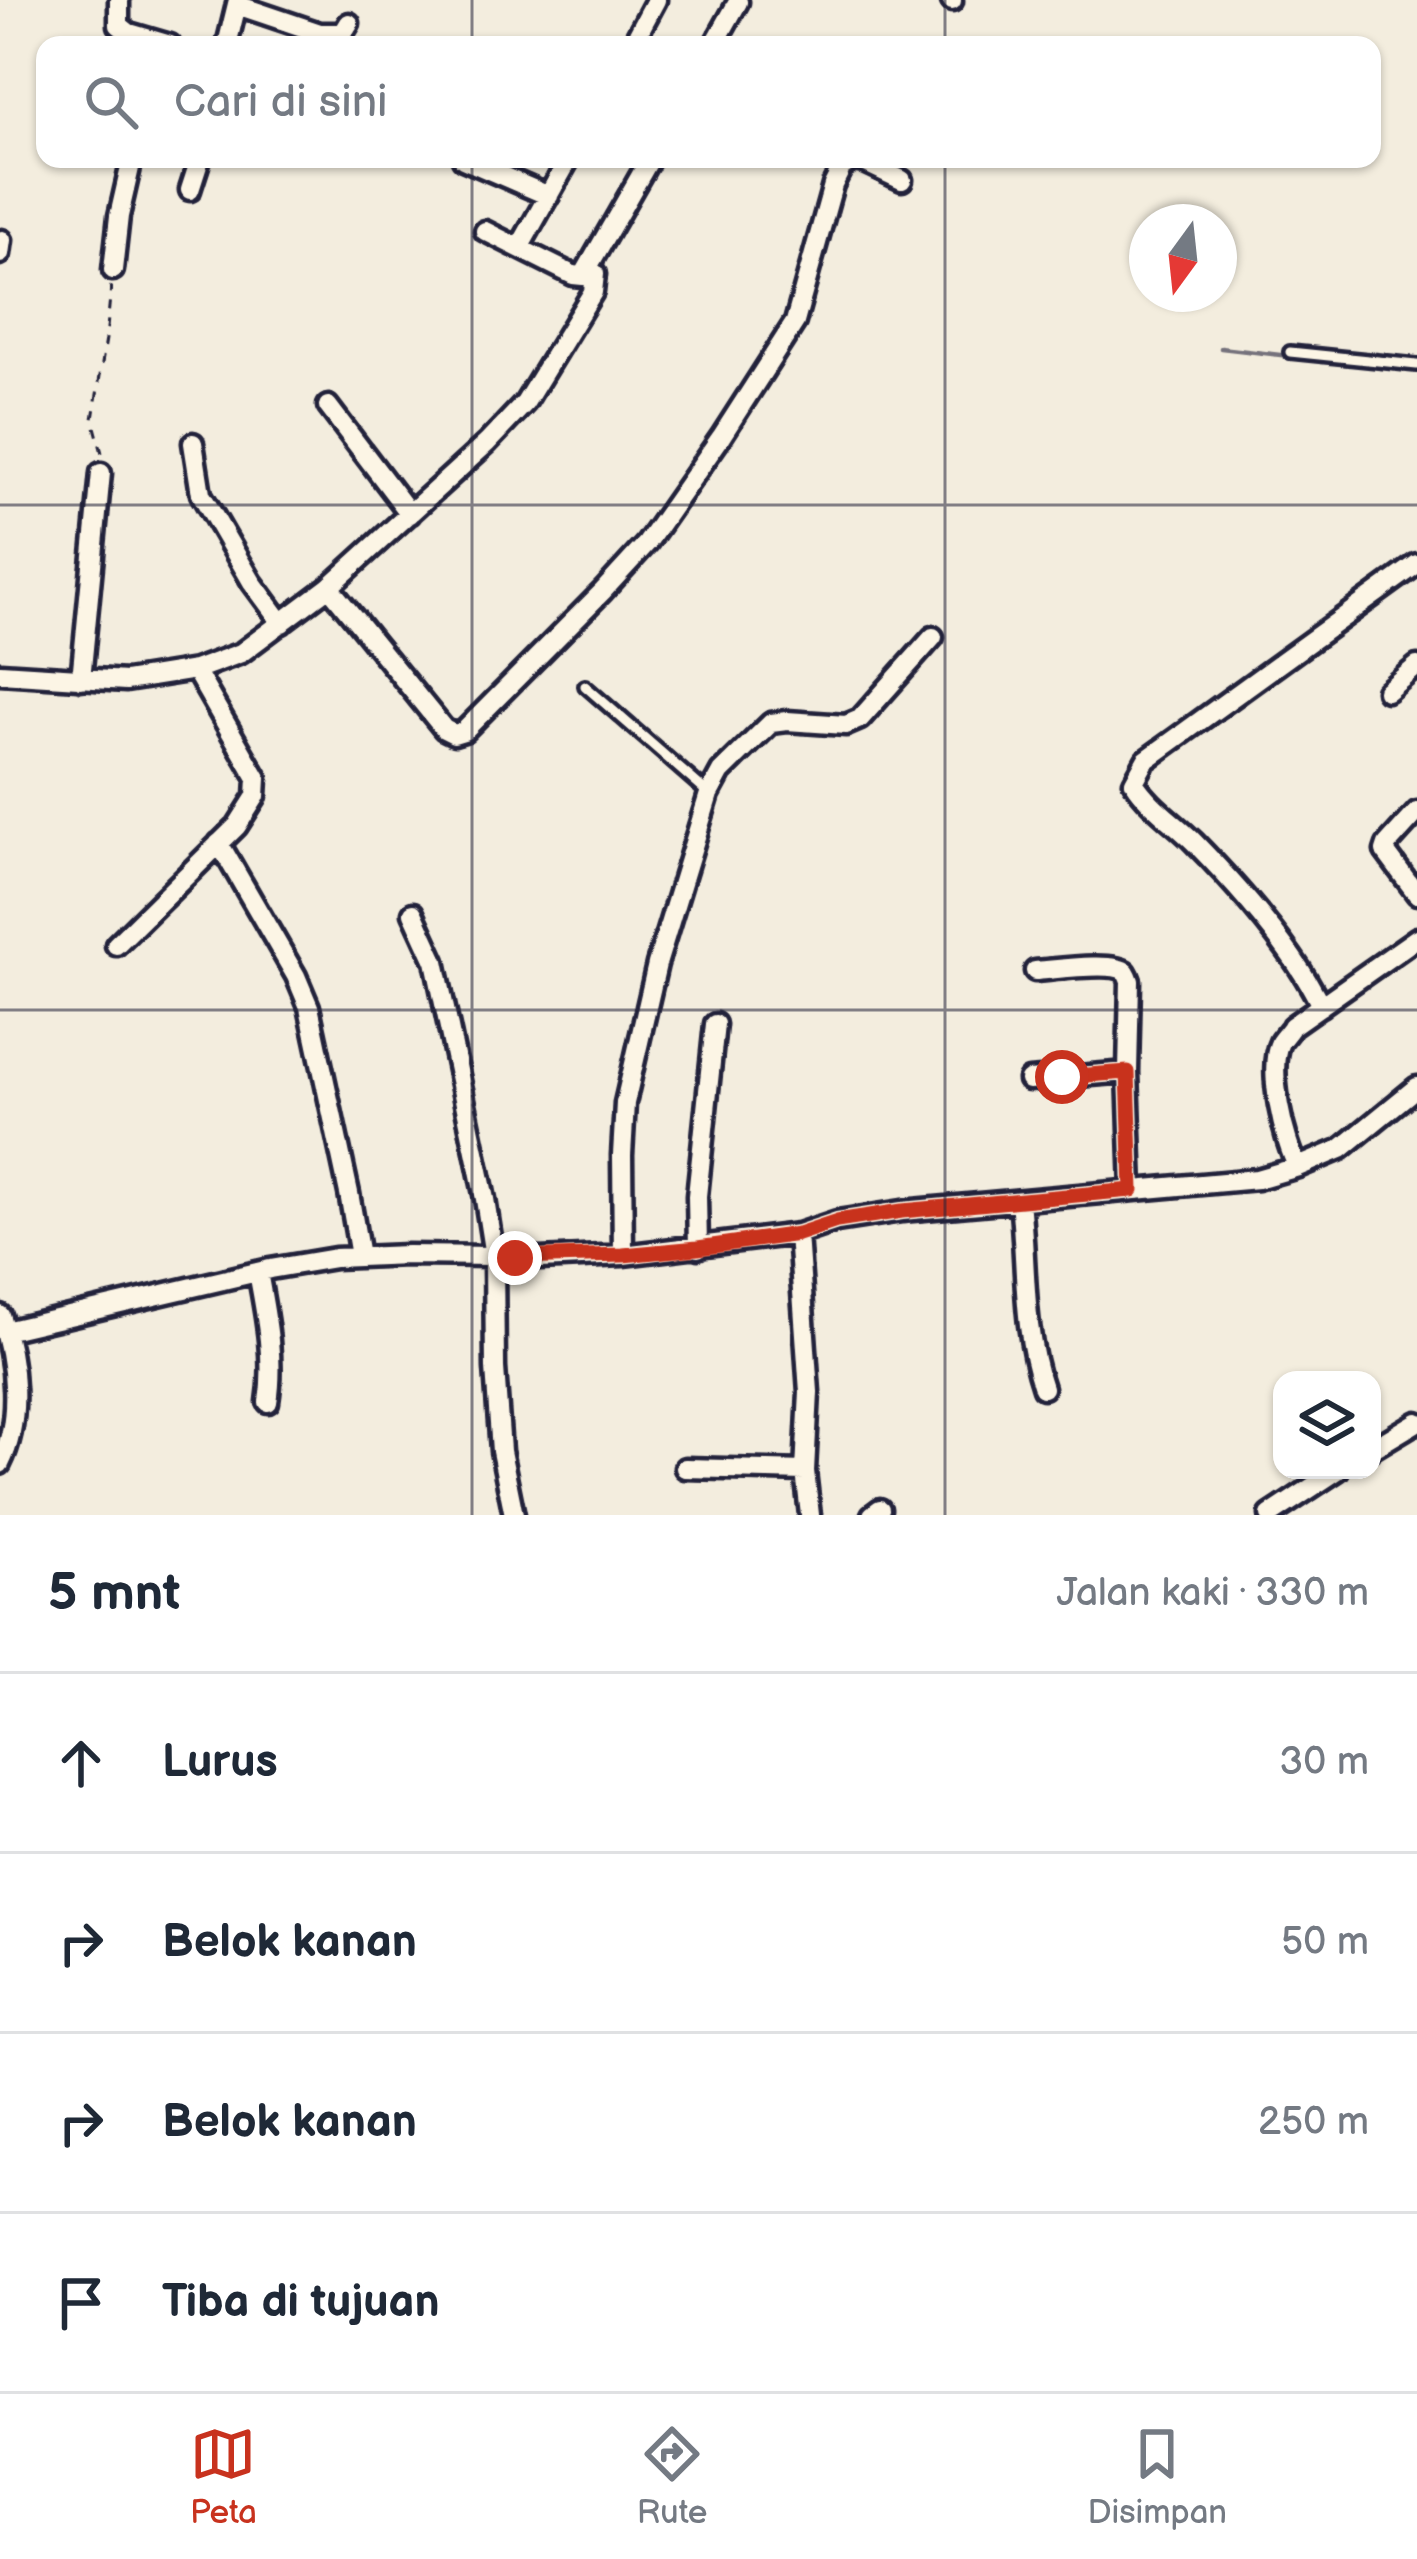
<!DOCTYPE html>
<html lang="id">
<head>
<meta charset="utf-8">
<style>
	body { margin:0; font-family:"Balsamiq Sans",sans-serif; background:#f2f2f3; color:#1f2937 }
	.controls { position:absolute; right:36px; bottom:36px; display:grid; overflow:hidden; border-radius:24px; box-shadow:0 3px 9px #0004 }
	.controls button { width:108px; height:108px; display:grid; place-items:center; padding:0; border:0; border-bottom:3px solid #e0e1e3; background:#fff; color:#1f2937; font:60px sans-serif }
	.compass { position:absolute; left:1129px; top:204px; width:108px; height:108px; border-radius:50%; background:#fff; box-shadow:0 3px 9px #0004; rotate:195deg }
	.stop { position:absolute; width:36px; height:36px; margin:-27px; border:9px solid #c8321e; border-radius:50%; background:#fff }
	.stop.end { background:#c8321e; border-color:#fff; box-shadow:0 3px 12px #0008 }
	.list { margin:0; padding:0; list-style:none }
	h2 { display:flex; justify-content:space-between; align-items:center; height:156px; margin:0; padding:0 48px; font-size:51px }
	h2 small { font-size:39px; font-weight:400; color:#747a83 }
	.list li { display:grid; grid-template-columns:78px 1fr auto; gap:36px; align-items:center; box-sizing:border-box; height:180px; padding:0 48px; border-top:3px solid #e0e1e3 }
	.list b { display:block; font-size:45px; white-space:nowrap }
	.list em { font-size:39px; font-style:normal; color:#747a83 }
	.icon { flex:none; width:66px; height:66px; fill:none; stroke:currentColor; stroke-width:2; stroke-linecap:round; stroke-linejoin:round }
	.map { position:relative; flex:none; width:1417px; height:1515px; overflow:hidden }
	.search { position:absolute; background:#fff; box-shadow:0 3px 9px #0004; left:36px; right:36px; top:36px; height:132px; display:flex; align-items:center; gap:30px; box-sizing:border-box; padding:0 42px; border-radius:24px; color:#747a83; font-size:45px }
	.sheet { height:876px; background:#fff }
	nav { display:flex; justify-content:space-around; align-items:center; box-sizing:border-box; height:168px; border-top:3px solid #e0e1e3; background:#fff; font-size:33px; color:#747a83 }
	nav a { display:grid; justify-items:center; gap:6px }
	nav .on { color:#c8321e }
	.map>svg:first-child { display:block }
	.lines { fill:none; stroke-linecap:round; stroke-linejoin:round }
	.stream { stroke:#75727b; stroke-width:4.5 }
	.lane-casing { stroke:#22223b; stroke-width:18 }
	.street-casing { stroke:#22223b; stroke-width:27 }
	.path { stroke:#22223b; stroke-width:3; stroke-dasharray:9 9; stroke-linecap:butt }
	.lane { stroke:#fcf5e5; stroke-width:9 }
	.street { stroke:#fcf5e5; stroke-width:18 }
	.route { stroke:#c8321e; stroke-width:15 }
	.grid { fill:none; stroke:#22223b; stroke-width:3; stroke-opacity:0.55 }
</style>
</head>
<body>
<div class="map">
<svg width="1417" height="1515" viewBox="0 0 1417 1515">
	<rect width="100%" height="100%" fill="#f3edde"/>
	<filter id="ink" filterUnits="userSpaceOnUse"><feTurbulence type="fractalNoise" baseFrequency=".00833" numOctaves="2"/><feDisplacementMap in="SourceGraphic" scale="24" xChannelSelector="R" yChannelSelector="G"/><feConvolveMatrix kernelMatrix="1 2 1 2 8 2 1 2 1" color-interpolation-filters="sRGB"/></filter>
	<g filter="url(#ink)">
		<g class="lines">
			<path class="stream" d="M1221,348l196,23"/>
			<defs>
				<path id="lane" d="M1290,352l127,13
					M585,686l124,108"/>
				<path id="street" d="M119,0v25l10,8 41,12
					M952,1v-1
					M237,5l83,28h23l6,-10
					M227,45l11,-45
					M632,45l24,-45
					M714,45l24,-43
					M463,159l86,37
					M190,190l10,-31
					M485,231l88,44 10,1 67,-117
					M519,248l50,-89
					M0,254l2,-14
					M113,270l6,-54 13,-57
					M328,406l82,108
					M193,443l8,51 51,88 30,41
					M329,587l115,142 10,5 10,-3 139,-140 44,-48 74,-106 74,-115 38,-137 9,-18 11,-7 11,2 38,18
					M0,673l126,8 69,-11 46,-17 88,-66 158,-144 38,-40 68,-111 2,-18 -5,-6
					M81,679l20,-206
					M1387,691l30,-25
					M1417,812l-30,33 -2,6 32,43
					M219,843l77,133 13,31 40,186 11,63
					M413,913l22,48 50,238 9,57 1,112 6,83 13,64
					M116,945l121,-119 19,-30 1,-18 -62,-108
					M1035,971c17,-1 79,-10 91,1 2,3 3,6 4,9l-2,91 4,118
					M1321,1006c-28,-58 -82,-118 -127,-164 -20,-20 -45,-36 -60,-60l12,-22 271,-196
					M1029,1080l99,-8
					M1298,1167l43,-18 76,-62
					M1020,1201c7,64 2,126 23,187
					M698,1248l-1,-52 18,-172
					M623,1255l-1,-100 3,-52 32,-139 52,-170 12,-22 50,-49 16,-2 59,4 14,-6 73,-82
					M258,1272c8,43 17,87 10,130
					M0,1315c16,46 22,105 0,149
					M5,1331l265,-62 65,-11 72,-3 87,1 46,3 83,-4 175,-21 39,-13 65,-10 355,-32 41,-12c-14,-25 -31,-98 -18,-125 1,-2 11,-13 12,-16l125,-88
					M1372,1449l45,-27
					M685,1468l120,3 4,-79 -11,-158
					M805,1471l5,44
					M872,1515l8,-6
					M1270,1515l68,-45"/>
			</defs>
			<use href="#lane" class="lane-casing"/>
			<use href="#street" class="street-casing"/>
			<path class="path" d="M102,453l-9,-34 13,-80 5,-53"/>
			<use href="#lane" class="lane"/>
			<use href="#street" class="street"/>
		</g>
	</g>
	<g class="lines" filter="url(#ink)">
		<path class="route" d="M515,1258l108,-3 75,-7 100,-14 39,-13 65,-10 230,-21 -4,-118 -66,5"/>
	</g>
	<path class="grid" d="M472,0v45M945,0v45M472,159v1356M945,159v1356M0,505h1417M0,1010h1417"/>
</svg>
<div class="controls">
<button><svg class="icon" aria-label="layers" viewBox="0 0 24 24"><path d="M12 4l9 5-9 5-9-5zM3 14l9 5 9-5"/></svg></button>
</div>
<svg class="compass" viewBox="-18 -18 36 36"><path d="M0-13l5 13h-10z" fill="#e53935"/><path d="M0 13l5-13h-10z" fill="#747a83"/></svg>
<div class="stop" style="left:1062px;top:1077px"></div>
<div class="stop end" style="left:515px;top:1258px"></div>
<div class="search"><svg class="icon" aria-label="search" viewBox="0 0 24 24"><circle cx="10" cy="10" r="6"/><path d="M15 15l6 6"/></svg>Cari di sini</div>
</div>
<section class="sheet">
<h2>5 mnt<small>Jalan kaki · 330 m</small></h2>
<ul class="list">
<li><svg class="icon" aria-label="ahead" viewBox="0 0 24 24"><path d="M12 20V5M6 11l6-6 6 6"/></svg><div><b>Lurus</b></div><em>30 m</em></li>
<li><svg class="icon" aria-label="right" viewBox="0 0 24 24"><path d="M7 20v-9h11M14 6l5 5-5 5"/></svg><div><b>Belok kanan</b></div><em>50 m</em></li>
<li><svg class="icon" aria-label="right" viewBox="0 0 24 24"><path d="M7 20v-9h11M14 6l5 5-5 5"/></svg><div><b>Belok kanan</b></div><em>250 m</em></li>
<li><svg class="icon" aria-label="arrive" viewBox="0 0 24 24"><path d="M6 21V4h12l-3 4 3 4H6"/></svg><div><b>Tiba di tujuan</b></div></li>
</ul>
</section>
<nav>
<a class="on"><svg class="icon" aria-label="map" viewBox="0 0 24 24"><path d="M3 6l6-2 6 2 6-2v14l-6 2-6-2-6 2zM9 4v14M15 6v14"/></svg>Peta</a>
<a><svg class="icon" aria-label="directions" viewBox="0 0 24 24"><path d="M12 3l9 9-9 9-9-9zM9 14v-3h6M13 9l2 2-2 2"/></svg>Rute</a>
<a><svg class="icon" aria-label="saved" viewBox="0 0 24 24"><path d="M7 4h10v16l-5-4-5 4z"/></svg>Disimpan</a>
</nav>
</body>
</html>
